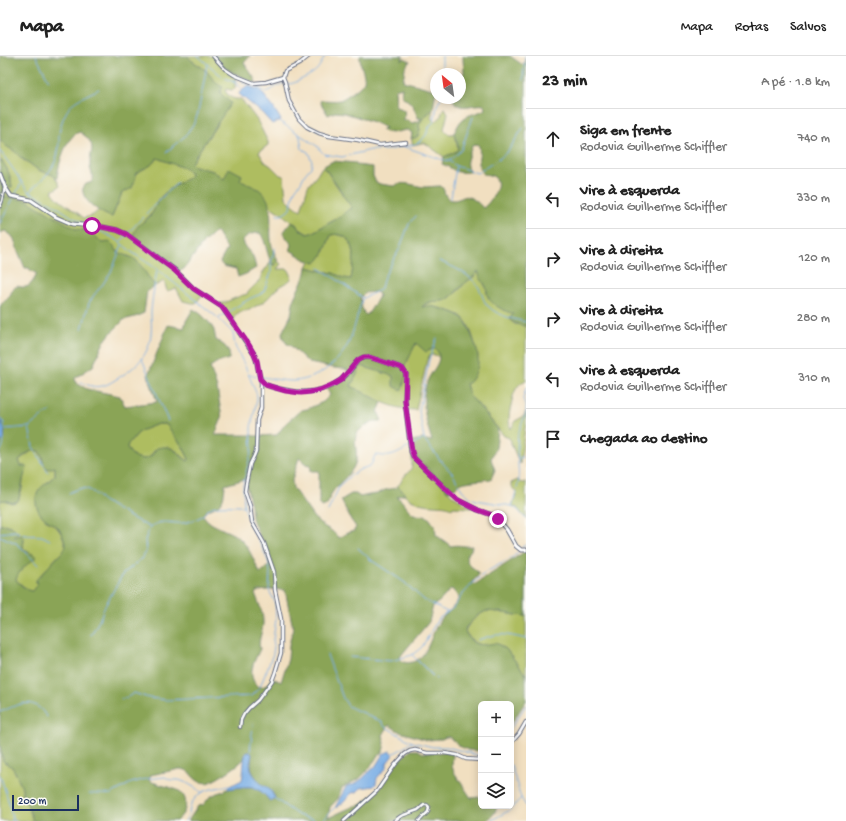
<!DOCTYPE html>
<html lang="pt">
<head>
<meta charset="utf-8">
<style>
	body { margin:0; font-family:"Gochi Hand",sans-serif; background:#f2f2f2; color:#222 }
	.controls { position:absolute; right:12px; bottom:12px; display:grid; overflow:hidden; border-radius:6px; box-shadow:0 2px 10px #0003 }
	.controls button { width:36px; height:36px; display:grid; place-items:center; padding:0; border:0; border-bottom:1px solid #e0e0e0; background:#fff; color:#222; font:20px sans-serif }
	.compass { position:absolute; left:430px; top:12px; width:36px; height:36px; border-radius:50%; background:#fff; box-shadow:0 2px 10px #0003; rotate:331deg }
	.scale { position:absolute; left:12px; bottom:10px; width:67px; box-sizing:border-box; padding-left:4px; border:2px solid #1b2f5e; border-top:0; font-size:11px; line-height:14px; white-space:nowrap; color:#1b2f5e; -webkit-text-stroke:3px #fdfcf7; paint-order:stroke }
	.stop { position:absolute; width:12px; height:12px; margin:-9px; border:3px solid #b5179e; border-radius:50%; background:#fff }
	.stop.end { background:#b5179e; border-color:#fff; box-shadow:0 1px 4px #0008 }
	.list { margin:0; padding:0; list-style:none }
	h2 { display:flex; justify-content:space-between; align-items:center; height:52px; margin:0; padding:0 16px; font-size:17px }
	h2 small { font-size:13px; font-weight:400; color:#767676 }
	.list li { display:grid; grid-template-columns:26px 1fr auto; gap:12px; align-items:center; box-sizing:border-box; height:60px; padding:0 16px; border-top:1px solid #e0e0e0 }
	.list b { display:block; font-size:15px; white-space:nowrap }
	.list p { margin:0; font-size:13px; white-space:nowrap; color:#767676 }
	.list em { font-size:13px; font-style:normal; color:#767676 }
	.icon { flex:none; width:22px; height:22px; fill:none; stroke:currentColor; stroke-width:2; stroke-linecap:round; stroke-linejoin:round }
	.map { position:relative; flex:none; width:526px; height:765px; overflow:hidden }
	header { display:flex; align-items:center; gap:24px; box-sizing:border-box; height:56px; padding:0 20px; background:#fff; border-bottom:1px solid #e0e0e0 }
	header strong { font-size:19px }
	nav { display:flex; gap:22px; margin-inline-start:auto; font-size:14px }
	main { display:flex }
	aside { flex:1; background:#fff }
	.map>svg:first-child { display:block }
	.green { fill:#aebd60; stroke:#64765f }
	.forest { fill:#8aa456; stroke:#526a5a; fill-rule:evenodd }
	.water { fill:#77ace4; stroke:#496ea1 }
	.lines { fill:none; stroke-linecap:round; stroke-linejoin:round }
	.stream { stroke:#77ace4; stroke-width:1 }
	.minor-casing { stroke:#666d80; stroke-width:4.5 }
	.tertiary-casing { stroke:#666d80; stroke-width:5 }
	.minor { stroke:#fff; stroke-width:2.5 }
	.tertiary { stroke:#fff; stroke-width:3 }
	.route { stroke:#b5179e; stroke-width:5 }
</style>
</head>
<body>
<header>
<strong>Mapa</strong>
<nav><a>Mapa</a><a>Rotas</a><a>Salvos</a></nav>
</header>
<main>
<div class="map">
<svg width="526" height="765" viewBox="0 0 526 765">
	<rect width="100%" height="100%" fill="#fdfcf7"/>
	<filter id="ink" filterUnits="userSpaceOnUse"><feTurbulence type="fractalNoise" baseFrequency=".025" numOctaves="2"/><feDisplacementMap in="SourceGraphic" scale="8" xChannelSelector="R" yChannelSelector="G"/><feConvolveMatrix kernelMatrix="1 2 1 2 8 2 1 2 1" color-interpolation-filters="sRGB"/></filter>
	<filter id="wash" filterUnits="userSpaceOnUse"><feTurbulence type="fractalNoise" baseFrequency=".012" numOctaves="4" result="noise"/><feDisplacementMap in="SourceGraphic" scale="16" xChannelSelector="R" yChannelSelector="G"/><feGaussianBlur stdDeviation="0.9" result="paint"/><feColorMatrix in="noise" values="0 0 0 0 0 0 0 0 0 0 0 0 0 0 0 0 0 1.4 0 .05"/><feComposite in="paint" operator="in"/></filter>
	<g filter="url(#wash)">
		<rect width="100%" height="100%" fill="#f1dfc0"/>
		<path class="green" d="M187,0h26l13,12 10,6 -1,8v7l-4,1 -5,-1 -1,1c3,7 9,10 16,9l16,21 11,22v3l-9,7 1,2 5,8 6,4 9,9 4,1 2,22c3,3 12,11 15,12l7,-24 9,-11 5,-8 4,3 26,38 -4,2 -8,7 -29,16 -3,1 -10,-6 -2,-4 -5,-2 -9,-8 -11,-7 -2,1 -2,-8 -10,-11 -12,-5 -5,-4 1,-5 -17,4 -11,-8 -19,-5 -3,-3 27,-40 2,-30 -3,-8 -11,-15 -14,-9z
			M445,52l3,5 -4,16 4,5h4l2,-1 4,16 -1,2 -13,6 -19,-14h-3l-9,2 -2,-7h3l6,-8 -1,-5 4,-7 9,-8 1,-1 -2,9c7,8 11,-4 12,-9z
			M0,84l3,3 11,8 9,9 6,3 9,7 15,5 4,5 3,6 -8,5c5,10 23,19 32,27l9,-3 6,-5 6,4 7,3 10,-24 6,-3 8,-17 15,-8 3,-3 3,-4 30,11 2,2 1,6c-10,6 -23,12 -30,21 -4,6 -5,14 -12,19l-14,15 54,50 15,12 -7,9h-4l-9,-2 -7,-13 -9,3 -3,-10 -9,5c-7,-7 -11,-18 -19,-25 -8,-8 -17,-4 -23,-16l-11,-2 -10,-10 -7,-3 -9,-1 -73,-33 1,-9h8l-1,-8 -4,-10 -7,-10z
			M333,178c27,1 21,27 18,46l-7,-2 -11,-5 -11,-2 -15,-4 3,-6 6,2 9,-12 6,-16z
			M278,205l3,3 -4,5h11c9,13 -2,12 -9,18 -6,4 -9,11 -16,15 -4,3 -10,6 -14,7 -4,2 -9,2 -12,5 -3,2 -3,5 -3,8l-9,-12 -7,-6 8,-2 14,-6 7,-2 3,-4 9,-9 6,-12 3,-2 1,-4 2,-1 2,3h2z
			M479,214l5,14 2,3 1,7 27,19 -2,9 3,2 11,2v54c-13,6 -13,18 -16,30 -1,7 -2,12 1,19l4,-8 9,-5 2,-5v14l-1,3 -5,36 -9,-20v-3l-2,-3 -5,-2 -29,-35 -5,-4 -4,-13 12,-28c-3,-11 -7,-33 -17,-40 -5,-3 -13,-5 -18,-7 -9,-2 -13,-4 -22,-1l1,-2 4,-2 5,-2 16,-2 12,-10 6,-7 10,-7z
			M416,287l12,8 4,-2 4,-1 2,3 2,7c-4,-3 -6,-4 -11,-2l-2,5 -11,49c-24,0 -44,-13 -65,-24l11,-21 31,11 14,-3 -3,-6 3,-5z
			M158,368h8l17,23 6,12 -1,2c-6,-4 -12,-13 -20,-14 -4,0 -9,2 -13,3 -2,2 -3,4 -4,6 -9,7 -21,0 -24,-9l1,-3 12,-13z
			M33,394l6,1 3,6 1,5 12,4v9l-13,12 5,34c12,6 15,12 19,25l-3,5 -27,29 1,6 -5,5h-3l-13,-11 1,-5 6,-7 10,-14 -5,-1 -5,-4 1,-10 -13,-1 5,-3 1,-3 -12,-8 -5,1v-24l4,-1 5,2 9,-1 4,-12 2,-15 -5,-14z
			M417,401l36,39 19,12 -19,-1 -1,2c-6,-5 -12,-3 -19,-4 -7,0 -16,-2 -22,-5 -6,-4 -9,-10 -14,-14 4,-2 4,-5 6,-8 7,-8 10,-8 9,-20z
			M518,424l3,3 5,-1v37l-10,-12 -4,-1 5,-14 -6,-5v-4z
			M486,555c14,0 27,4 40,5v59l-20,-26 -10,-6c-2,0 -4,1 -6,2 -12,2 -20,-5 -25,-14 4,-9 13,-16 21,-20z
			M0,689l3,16 9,6 3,5 7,16 1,7 5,11 5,15h-33z"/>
		<path class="forest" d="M0,0h187c5,6 13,9 19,15 6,5 8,13 17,16l-3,6 11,10 -40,60 3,3 19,5 11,8 5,-11 13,7 -2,5c7,5 16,6 22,12 14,13 6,38 10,54 1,5 4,10 6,15l-2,3 -3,1c-7,-9 -6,-23 -13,-32 -6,0 -13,1 -17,7l2,7 8,9 3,12 -10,6 -8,3 -2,-8 -13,-3 -3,-4 7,-13 -11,-18 -13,12 -19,26 -6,3 -45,-35c2,-12 9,-13 17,-21 5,-5 6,-13 11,-19 8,-9 19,-14 29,-20l-1,-6 -2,-2 -30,-11 -6,7 -15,8 -1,2 1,2 -4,11 -10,5 -10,24c-9,-2 -28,-15 -29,-25 -1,-3 0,-3 1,-6l2,-2 6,-2c2,-6 -1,-9 -2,-15 -1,-18 9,-21 -10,-35 -14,3 -22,34 -23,47l-4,-4 -15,-5 -9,-7 -8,-5 -7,-7 -8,-5 -6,-6z
			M213,0h37l-6,7 11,16 1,4 -6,-2 -24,-13z
			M360,0h43l-1,5 2,-3 6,3 -5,7 -2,13 33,9 -3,19 -10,9 -4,7 1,5 -2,6 -3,2h-4l1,-5 -4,-3c-13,1 -14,6 -27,0l1,-1 4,-1 -13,-6 -28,-9 -10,-1 -7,3 -8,-13 1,-2c5,0 13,1 19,0 5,-2 23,-14 24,-19 2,-5 -5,-17 -4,-25zM402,31c-3,13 6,11 10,18 3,4 4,9 6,13h3l-2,3 -7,2 -5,-3h-5l3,-4 -1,-6 -8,-4 -1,-17z
			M463,0h47l13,9 3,-7v268c-6,-1 -12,-2 -16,-7l3,-6c-7,0 -22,-9 -25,-16 -2,-4 0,-6 -2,-10 -3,-6 -7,-9 -8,-16 -4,7 -8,7 -14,13 -5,4 -10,11 -16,15 -8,5 -19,-1 -26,8 2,0 3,-1 5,-1 7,0 28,6 33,10 6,4 9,12 11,18 6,14 11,28 3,42 -2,4 -4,7 -8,8l4,13 5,4 23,28 -2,20 -2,3 -3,7 4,11 -4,9c-6,1 -24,2 -29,4 -6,3 -8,7 -15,8l-5,-8 -25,-26 -5,1 -1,-17 11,-2 10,2c-6,-20 -12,-39 -5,-59 4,-12 18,-21 9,-33h-4l-6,3 -10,-9 -9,19 -3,5 3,6 -5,17 -9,-4v-10l-32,-10 -10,20 31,16 -4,10 4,9c-7,0 -6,0 -12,3 -25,10 -9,23 -15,40 -4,11 -17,19 -23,29 -3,4 -3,8 -5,12l-5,2 -3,-5v-31h-8l-1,-7 -3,1 -8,-7 -7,22 1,8 21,30 11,9 7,4 7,7 8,-5 7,-2 2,-4 -5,-7 -10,-20 10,-6h5l4,3 9,-2 8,-1 8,-4 10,-2 2,-2 5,4 3,5h-5l-3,2c11,7 11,21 28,18l4,3 6,8 1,9 15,11c8,-2 13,1 21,0l-1,4 -5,6c2,10 4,9 11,15l2,4 -6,6 1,4 47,-31 5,-5v67l-10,-1 -18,-3 -12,-1 -9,5 -11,11 -1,4c8,17 16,14 31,12l10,6 20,26v26l-15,23v-20h-30v47l-13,-1 -7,-3 -12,-10h-3l-4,2 -15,1 -27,-8 -11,-7 -6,10 2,8 -2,9 -5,3 -8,13 -11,11 -14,7 -3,2 -4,11 -8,8 -2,11 26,-12 6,-1 19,-16 18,-28 14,-11h7l5,3 22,-1h4l4,2 -1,12 2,6 17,26 8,-1 2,1v8h16c-1,7 -6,11 -11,15h-298l10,-15 5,-1 7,-8 7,-4 7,-2 3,-2c5,-1 21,-3 26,-2 7,2 13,8 17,14l5,-3c-2,-8 -8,-9 -14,-14 -10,-10 -11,-16 -9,-30l-3,-2 -3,1c-1,2 -1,4 -2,6 -6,7 -29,22 -37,24 -2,0 -5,-1 -7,-1 -9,-4 -9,-13 -20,-13l-29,6 -2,5 3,2 26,8c12,8 9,23 -2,31h-143l-5,-15 -5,-11 -1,-7 -7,-16 -3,-5 -9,-6 -3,-16v-220c8,-1 13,1 18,7l-2,3 -2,2 8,-2 2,2 -1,12c5,3 9,5 14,8 -8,6 -19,13 -21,23 4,4 10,11 16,11l5,-5 -1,-6 27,-29 3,-5c-2,-5 -3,-11 -6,-15 -2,-5 -8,-7 -12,-10 -9,-6 -15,-17 -11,-27 3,-8 13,-13 18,-19v-8l-7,2c-6,-4 -4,-6 -6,-13 -1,-1 -2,-3 -3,-5 -10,-1 -13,3 -20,9l2,6h4l2,2c-5,11 -5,22 -9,33l-6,2 -8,-3 -4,1v-59h1l4,-10 -5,-13v-112c2,-5 6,-7 9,-10 3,-5 2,-7 8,-11 11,3 13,0 19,-10v-3l-5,-2 -2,-3h-4l-8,-19 -1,-4 -2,-6 -3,-4 -6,-4 -5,2v-74c7,7 11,18 12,28h-8l-1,9 12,2 13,3 48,28c13,1 18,5 26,14l8,-1c4,3 5,7 8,10 6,4 13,4 18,8 8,8 12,18 19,26l-8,5 -3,22 -9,4 -12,3 -1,2 -11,11 -7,9 -11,24 -18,12 1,5 11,6 33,7 5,10 32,-4 -9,-27 20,-50 16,3 2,-7 7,-12c8,4 17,13 21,21 1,3 1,7 2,10 7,4 16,10 13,19l-13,4 -6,4 7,21 5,30 -7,17h35l5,1 22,-1 8,-11 16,-14 6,-1 16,-7 7,-7 -4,-8 14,-8 8,-8 -3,-2 -11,-1 -25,-5 -18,-17 -4,-2 -4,-6 -1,-5 9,-18 3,-17 12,-25 1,-6 15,4 11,2 11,5 7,1c2,-14 8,-35 -8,-43 -4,-2 -8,-2 -12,-1 -4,9 -7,21 -15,28l-10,-3 -16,-10 2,-5 -9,-12 8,-11 5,2 2,4 9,6 4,-1 29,-16 8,-7 4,-2 -10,-14v-2l-16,-22 -4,-3 11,-6 23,2v2l17,2v9l3,6 4,2 14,2c9,-6 20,0 30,1 5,0 11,-1 17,-1 3,3 3,5 4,8 5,10 13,5 21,2 7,2 12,6 17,12 6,-4 20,-23 12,-30 -2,-3 -8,-3 -12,-4 -8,-13 -2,-15 -4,-28l-2,-2 -5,2c-1,5 -7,15 -5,20 0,2 2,4 2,6 -15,2 -14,-3 -27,-8l2,-7 13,-6 1,-5 -4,-13c3,-5 5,-11 9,-14 7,-6 15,-5 22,-10l-1,-4c-13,-2 -25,8 -32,-7h8v-12l2,-1 2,-14 -1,-11zM375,236l3,1 1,2 -1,3 -10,16 -3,1 -3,-7 -2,-10 5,-5zM158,368h8l17,23 6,12 -1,2c-13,-8 -13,-17 -31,-13 -2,2 -4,6 -6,8 -9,7 -21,0 -24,-9l1,-3 12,-13zM245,423l6,27 1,12 2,6 15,33v9l-9,7c-6,-11 -10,-26 -21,-35 -11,-9 -28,-10 -36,-23 3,-5 6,-5 10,-7 11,-5 11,-12 12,-23zM275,533l6,1h4l8,38 -4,17 -1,14 -7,23 -8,-4c-5,6 -7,9 -15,9 -12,-12 -4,-25 2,-38 -3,-9 4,-19 3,-28 0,-10 -5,-19 -8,-28l4,-2zM452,533l7,9c-2,4 -4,7 -7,10 -4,5 -10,9 -13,14 -8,11 -11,37 -27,40 -4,1 -7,1 -11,-1l-1,-4 3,-4 26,-31 4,-16 7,-5 9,-10z"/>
		<path class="water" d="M248,30l12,4 13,17 8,13 -9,4 -10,-11 -23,-19 1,-2z
			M0,363c3,7 5,13 4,21l-4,2z
			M390,695l2,1 1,3 -6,8v4l-10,11 -1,6 -2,2 -13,2 -4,4 -5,1 -3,3 -5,6 -8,6v-2l10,-19 4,-2h3l9,-6 6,-6 7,-6 8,-13z
			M249,696l2,1 1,1 -2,10 1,5 2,5 8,10 8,4 6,10 -4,2 -1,1c-4,-5 -10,-12 -17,-14 -6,-1 -20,1 -26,2l3,-3 12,-6c2,-8 1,-20 4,-27z"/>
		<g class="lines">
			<path class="stream" d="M36,0l13,25
				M198,0l25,21 9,4 11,9
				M442,0v10l1,8
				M523,24l2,-24
				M232,25c12,2 24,4 34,11l18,-9
				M288,28c5,0 8,-2 12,-4 16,-8 17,-8 25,-24
				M279,65l38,25 4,5 3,3 18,3 29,-7h18l26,-6 6,-3 5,-6 4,-10 4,-3 3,-17 4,-7
				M405,91l35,12 9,2 7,5 21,7 22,-14 9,-8 15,-23
				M0,95l11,15 14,21 4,5 24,12 19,13 14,7
				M166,97l7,-7 12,-10 9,-13 4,-10 9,-48
				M450,104l11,-10 12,-33
				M29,136c11,-11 24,-20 28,-36 2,-7 2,-14 2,-21 1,-11 6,-23 13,-31 7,-6 19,-11 27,-15
				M15,139l6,-11
				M451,142l5,-32
				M277,159h5l6,-4 3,-4 2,-11 2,-6 6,-8 4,-8 6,-7 1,-6 -4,-9 -6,-3 -2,-12 -2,-4
				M0,167l13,-24
				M93,171l24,13 16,13 24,16 61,49 15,15 2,13 10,20 12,29v5l-6,27 1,22 -9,36 1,21 8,23 6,10 10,22 2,10 -1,19 6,12 1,17 -3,21 1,6 -1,8 -13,33 -9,9 -84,4 -18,-2 -15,-5 -8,5 -5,1
				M128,177l31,-33 19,-18
				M120,186l6,-6
				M439,205c13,5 33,14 40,27 4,7 4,14 10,19 9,9 25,12 37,15
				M319,212l13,8 31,22
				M228,256l23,-14 10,-4 3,-3 7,-18v-11l4,-14
				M219,262l6,-4
				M82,273l7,-26 5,-8 9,-11 9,-14 10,-25
				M437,282l-8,22 -10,51 5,28 16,21 12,13 10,17 9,8 5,2 36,6 6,4 8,9
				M142,303l26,62
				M249,319l8,1
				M261,321c10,1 21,4 31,4 23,0 46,-17 56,-37 7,-14 9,-30 14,-44l1,-2 13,-6 5,-4 3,-11 15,-27 10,-26 7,-8
				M81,326c13,7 22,6 34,-2 18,-11 34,-22 36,-46 1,-7 0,-14 0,-22 1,-14 4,-28 6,-42
				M0,362l4,5v9
				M29,371l4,20 15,25
				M5,373l24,-2 14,-11 8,-5
				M413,389l11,-6
				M0,396l3,-6 1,-7
				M518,402l8,-1
				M69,437c6,-3 12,-6 18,-4 7,2 12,9 18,13 14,9 29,17 44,25
				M512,450l7,-26 -2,-33 1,-13 8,-22v-5l-3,-8 3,-11
				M328,455l12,-26 10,-9 11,-7 9,-3 2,-3 3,-8c4,0 6,1 10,1 8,1 17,-5 24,-9
				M0,477l15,-2 10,4 17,1 8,4
				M0,480l16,7 9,8 13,14
				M522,491l4,-2
				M358,492l13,12 33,22 20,18 23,12
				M91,579l8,-14 6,-15 15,-27 3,-5 17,-14 5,-6 1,-2 -1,-12 5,-13c14,-9 19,-3 33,-4 5,-1 16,-4 20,-8 3,-3 5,-6 9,-8 7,-2 24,-1 32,-1
				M478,584c21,-8 27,-6 48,-1
				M327,599l16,43 5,8 8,4 8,3 6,4 11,4 3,5 28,16 21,5h14l34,9
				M413,600l23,23
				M350,601l41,4 21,-6 10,-8 16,-28 15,-11 9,-13 11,-12 13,-11 27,-15 6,-6
				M0,656c11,-4 27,-14 38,-5 4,2 6,7 9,10
				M511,672l15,-23
				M250,696l3,-28
				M392,698l8,-4 12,-8
				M511,709l10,33 5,8
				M0,719l7,21 5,22 -1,3
				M89,738c8,-1 15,1 22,0l20,-11 15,-4 19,-2 6,3h8l8,3 15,9
				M274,742l24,17 19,6
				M12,762l4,3
				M185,765c5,-6 4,-14 8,-20 8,-13 25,-13 37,-15
				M322,765l13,-14
				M490,765l20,-11 11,-12"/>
		</g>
	</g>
	<g filter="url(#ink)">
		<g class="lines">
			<defs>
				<path id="minor" d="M213,0l12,13 9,6 20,8 12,-1 17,-5
					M309,0l-10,8 -14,7 -2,6 2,5 4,19 10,18 8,8 12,6 10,3 29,4 22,5 26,-3
					M0,150l2,-5 3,-14
					M240,671l1,-7 3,-6 5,-6 9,-8 14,-19 3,-8 6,-20v-34l-6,-29 -1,-18 -10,-29 -12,-21 -2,-16 -5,-15 1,-7 4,-20 4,-8 2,-5 1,-31 4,-12v-27
					M511,687l8,-9 7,-12
					M344,765l33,-30 18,-26 10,-11 5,-3 5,-1 12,3h17l13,2 9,4 15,1
					M394,765l7,-5 17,-6 6,-5h3l2,2 -1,5 -9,9"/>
				<path id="tertiary" d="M0,118l5,13 6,9 20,4 25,17 16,7 30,3 15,3 9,4 49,36 19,19 28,18 32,47c4,7 4,21 7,26 4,7 13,7 19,9 21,5 41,5 59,-8 6,-4 11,-10 15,-16 2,-2 3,-5 6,-6 3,-2 6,-2 9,-2l33,11 4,6 -1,27 6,51 3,6 35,34 9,8 20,10 17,6 12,14 9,16 5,4h5"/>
			</defs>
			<use href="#minor" class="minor-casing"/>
			<use href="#tertiary" class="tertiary-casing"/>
			<use href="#minor" class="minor"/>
			<use href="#tertiary" class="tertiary"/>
		</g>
	</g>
	<g class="lines" filter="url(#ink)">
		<path class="route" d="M92,170l10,1 15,3 9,4 48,36 20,19 28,18 27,38 5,9 3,7 3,18 6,6 20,6 15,2 9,-1 10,-2 14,-6 7,-4 17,-20 6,-3h5l33,11 4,6 -1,27 7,51 2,6 35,34 9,8 20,10 14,5 6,4"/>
	</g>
</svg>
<div class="controls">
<button>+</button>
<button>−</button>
<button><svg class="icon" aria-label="layers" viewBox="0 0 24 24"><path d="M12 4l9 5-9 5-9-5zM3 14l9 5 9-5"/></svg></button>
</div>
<svg class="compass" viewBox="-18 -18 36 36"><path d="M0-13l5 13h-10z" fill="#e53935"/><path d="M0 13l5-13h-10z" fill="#767676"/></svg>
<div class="scale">200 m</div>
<div class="stop" style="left:92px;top:170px"></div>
<div class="stop end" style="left:498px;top:463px"></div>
</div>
<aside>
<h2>23 min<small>A pé · 1.8 km</small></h2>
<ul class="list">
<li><svg class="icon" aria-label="ahead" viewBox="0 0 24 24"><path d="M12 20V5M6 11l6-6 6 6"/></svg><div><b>Siga em frente</b><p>Rodovia Guilherme Schiffler</p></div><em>740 m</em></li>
<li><svg class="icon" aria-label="left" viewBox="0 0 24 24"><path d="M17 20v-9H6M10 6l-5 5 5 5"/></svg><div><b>Vire à esquerda</b><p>Rodovia Guilherme Schiffler</p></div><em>330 m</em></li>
<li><svg class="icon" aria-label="right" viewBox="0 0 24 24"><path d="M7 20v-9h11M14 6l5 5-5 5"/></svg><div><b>Vire à direita</b><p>Rodovia Guilherme Schiffler</p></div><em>120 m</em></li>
<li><svg class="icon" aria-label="right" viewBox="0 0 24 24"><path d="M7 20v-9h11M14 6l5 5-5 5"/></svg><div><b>Vire à direita</b><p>Rodovia Guilherme Schiffler</p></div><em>280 m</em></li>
<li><svg class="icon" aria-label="left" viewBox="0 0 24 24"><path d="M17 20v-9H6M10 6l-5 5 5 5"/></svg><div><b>Vire à esquerda</b><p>Rodovia Guilherme Schiffler</p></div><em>310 m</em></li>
<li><svg class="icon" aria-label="arrive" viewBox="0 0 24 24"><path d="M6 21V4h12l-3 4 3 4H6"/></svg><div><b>Chegada ao destino</b></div></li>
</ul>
</aside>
</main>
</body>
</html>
